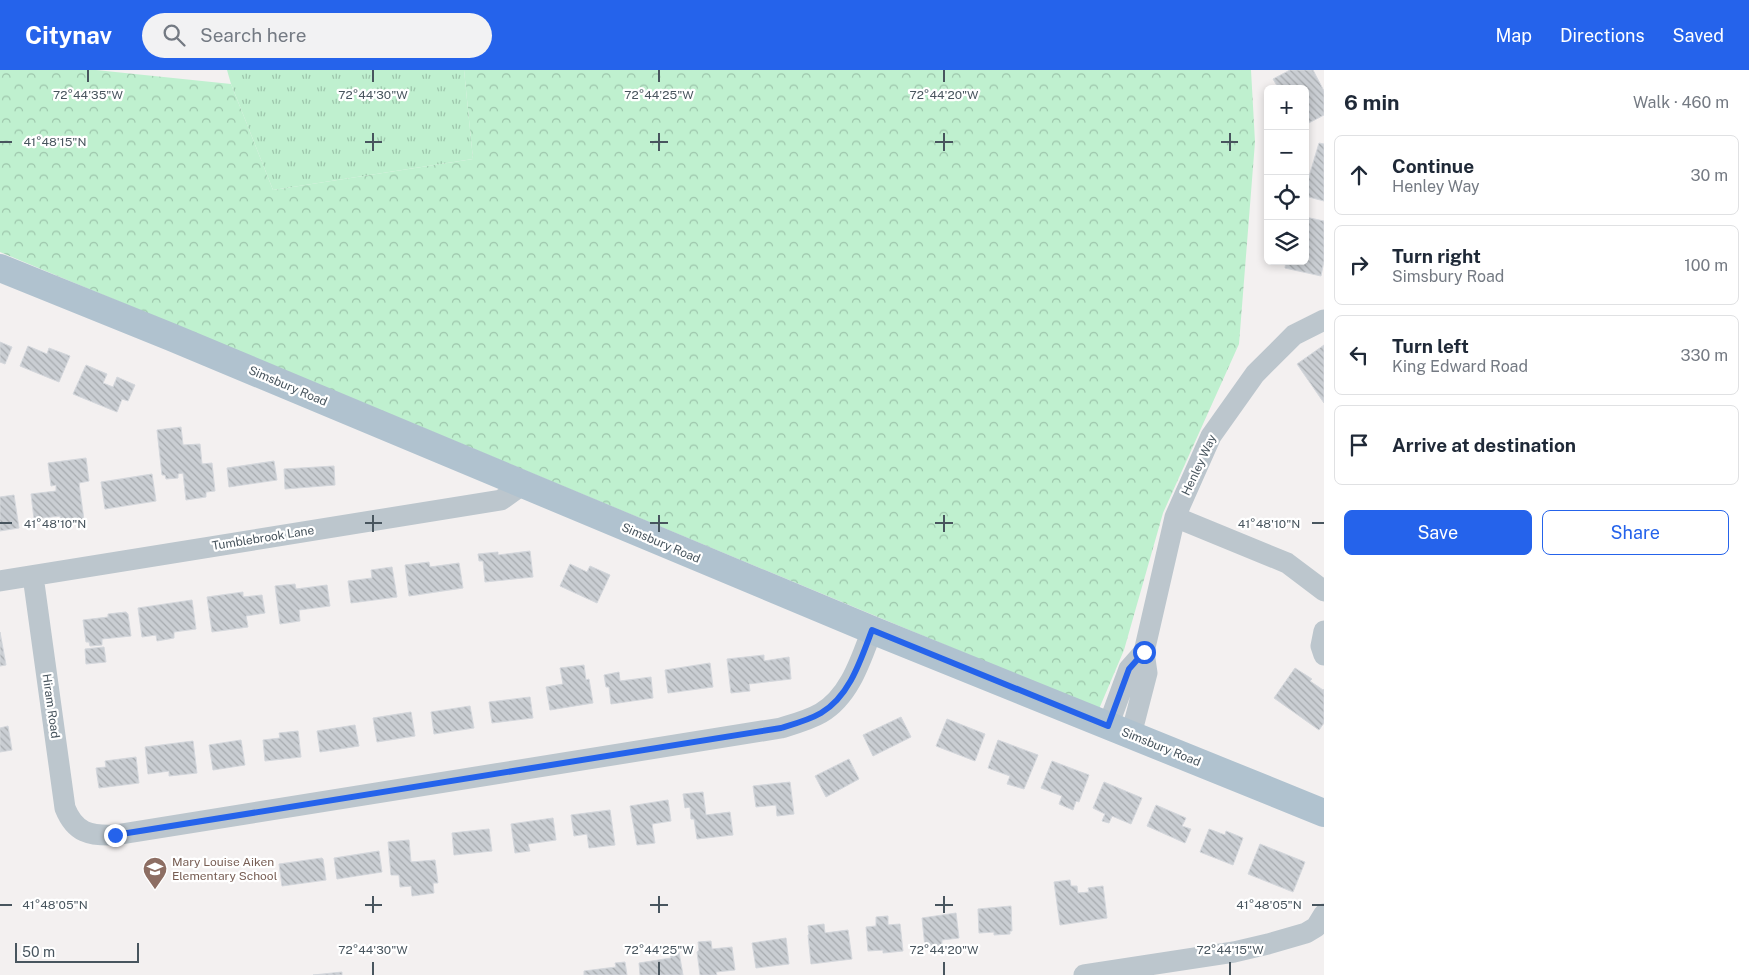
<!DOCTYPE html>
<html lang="en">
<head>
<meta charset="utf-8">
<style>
	body { margin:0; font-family:"Public Sans",sans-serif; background:#f2f2f3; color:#1f2937 }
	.controls { position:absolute; right:15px; top:15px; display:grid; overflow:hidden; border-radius:8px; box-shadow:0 2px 8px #0003 }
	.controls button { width:45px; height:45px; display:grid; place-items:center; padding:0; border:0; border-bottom:1px solid #e0e1e3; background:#fff; color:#1f2937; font:25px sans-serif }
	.scale { position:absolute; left:15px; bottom:12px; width:124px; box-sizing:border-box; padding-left:5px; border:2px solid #48555e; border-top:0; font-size:14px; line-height:18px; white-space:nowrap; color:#48555e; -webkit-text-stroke:4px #fff; paint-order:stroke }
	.stop { position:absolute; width:15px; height:15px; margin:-11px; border:4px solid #2563eb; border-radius:50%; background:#fff }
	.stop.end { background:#2563eb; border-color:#fff; box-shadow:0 1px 5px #0008 }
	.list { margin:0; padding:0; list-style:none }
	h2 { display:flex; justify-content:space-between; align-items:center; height:65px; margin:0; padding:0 20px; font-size:21px }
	h2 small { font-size:16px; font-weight:400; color:#747a83 }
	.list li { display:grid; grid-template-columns:32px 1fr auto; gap:15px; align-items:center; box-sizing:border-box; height:80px; margin:0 10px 10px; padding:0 10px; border:1px solid #e0e1e3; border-radius:8px }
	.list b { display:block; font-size:19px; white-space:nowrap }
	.list p { margin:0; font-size:16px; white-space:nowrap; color:#747a83 }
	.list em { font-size:16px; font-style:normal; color:#747a83 }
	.actions { display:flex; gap:10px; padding:15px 20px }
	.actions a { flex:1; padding:11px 0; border:1px solid #2563eb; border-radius:8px; text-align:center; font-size:18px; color:#2563eb }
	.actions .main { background:#2563eb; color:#fff }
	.icon { flex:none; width:28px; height:28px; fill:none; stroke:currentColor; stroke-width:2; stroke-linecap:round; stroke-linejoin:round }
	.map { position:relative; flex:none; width:1324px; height:905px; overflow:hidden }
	header { display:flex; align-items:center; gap:30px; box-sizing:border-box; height:70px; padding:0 25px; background:#2563eb; color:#fff }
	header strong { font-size:24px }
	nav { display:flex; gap:28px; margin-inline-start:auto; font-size:18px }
	.search { width:350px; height:45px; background:#f2f2f3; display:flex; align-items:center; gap:12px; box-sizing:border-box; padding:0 18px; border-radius:28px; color:#747a83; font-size:19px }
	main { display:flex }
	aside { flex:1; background:#fff }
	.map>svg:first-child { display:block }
	.forest { fill:url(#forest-crowns) }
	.park { fill:url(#park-tufts) }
	.building { fill:url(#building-back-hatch); stroke:#d4d7dc }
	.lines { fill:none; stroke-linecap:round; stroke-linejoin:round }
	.minor { stroke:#bcc6cd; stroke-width:21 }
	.major { stroke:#b0c2cf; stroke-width:28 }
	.route { stroke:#2563eb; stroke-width:6 }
	.ticks { fill:none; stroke:#48555e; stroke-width:2 }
	.labels { text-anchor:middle; stroke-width:4.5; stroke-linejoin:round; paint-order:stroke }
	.street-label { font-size:12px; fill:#48555e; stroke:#fff }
	.education-label { font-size:12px; fill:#785e54; stroke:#fff; text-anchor:start }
	.ticks-label { font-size:12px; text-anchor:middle; fill:#48555e; stroke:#fff; stroke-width:4.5; stroke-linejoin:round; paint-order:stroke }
</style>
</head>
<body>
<header>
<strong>Citynav</strong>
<div class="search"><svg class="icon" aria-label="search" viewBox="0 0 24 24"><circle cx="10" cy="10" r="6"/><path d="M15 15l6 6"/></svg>Search here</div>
<nav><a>Map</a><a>Directions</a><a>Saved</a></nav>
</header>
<main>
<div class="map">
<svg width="1324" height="905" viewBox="0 0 1324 905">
	<defs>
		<pattern id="forest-crowns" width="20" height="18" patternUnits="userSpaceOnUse" patternTransform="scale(1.25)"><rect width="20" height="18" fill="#bff0cf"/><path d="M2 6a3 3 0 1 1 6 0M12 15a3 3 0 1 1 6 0" fill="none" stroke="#9dc5ab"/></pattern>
		<pattern id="park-tufts" width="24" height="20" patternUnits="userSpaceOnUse" patternTransform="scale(1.25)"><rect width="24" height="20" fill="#bff0cf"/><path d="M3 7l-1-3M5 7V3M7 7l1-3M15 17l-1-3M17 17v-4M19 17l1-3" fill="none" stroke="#9dc5ab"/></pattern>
		<pattern id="building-back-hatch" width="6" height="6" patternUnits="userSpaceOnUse" patternTransform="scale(1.25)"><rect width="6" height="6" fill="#caced3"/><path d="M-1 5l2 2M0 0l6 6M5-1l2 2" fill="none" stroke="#a6aaae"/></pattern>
	</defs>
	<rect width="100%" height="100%" fill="#f3f0f0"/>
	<path class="forest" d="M0,0h96l135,14 42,106 200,-31 -9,-89h787l4,72 -16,202 -76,169 -39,137 -25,59 -1099,-457z"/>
	<path class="park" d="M227,0h237l9,89 -200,31 -42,-106z"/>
	<path class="building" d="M1290,0h23l11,21v24l-19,10v-36h-26l-6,-10z
		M1319,73l5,1v57l-19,-5v-6z
		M1305,147l19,4v40l-3,15 -36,-8 1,-7h19z
		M0,272l12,5 -7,17 -5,-2z
		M1324,275v58l-27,-39z
		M28,276l19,8 2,-6 21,8 -11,26 -39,-16z
		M86,295l21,9 -4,9 10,4 4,-10 18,8 -7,16 -6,-2 -5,13 -44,-18z
		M181,357l2,18 17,-1 2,20 10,-1 3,28 -9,1v5l-20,3 -3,-27 -5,1v4l-12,1 -1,-4h-3l-5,-45z
		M86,388l3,23 -10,2 5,37 -23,2 -1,-6 -26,3 -3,-25 25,-3v-6l-5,1 -3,-23z
		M274,391l3,19 -48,7 -2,-19z
		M334,396l1,19 -50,4 -1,-20z
		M152,404l4,27 -51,8 -4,-27z
		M14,425l5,33 -19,3v-34z
		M530,481l3,26 -48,5 -2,-21h-4l-1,-7 20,-2v3z
		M429,492l1,5 29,-4 4,25 -54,8 -4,-31z
		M570,494l17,8 3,-6 20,9 -13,28 -37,-17z
		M392,497l5,30 -46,6 -3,-22 24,-3 -1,-8z
		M295,514l1,5 31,-4 3,21 -31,4 1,11 -20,3 -5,-38z
		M243,522v5l19,-2 3,18 -19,3 2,11 -36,5 -5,-35z
		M192,530l4,29 -22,3v6l-17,3 -1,-6 -14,2 -4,-29z
		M126,542l2,2 3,22 -29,3v6l-12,1 -1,-4h-3l-3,-22 25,-3v-3z
		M0,562l6,33 -6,1z
		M104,577l2,15 -20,2 -1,-15z
		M764,585v6l25,-4 2,22 -42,5 1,7 -19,2 -4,-34z
		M710,593l3,24 -45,6 -3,-23z
		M584,595l2,15 3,-1 4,24 -43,7 -4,-23 17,-3 -3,-16z
		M1295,598l17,11 -2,2 13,9 1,-1v34l-5,7 -45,-32z
		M619,602l1,9 31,-4 2,21 -42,6 -2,-17h-3l-2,-12z
		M530,627l3,21 -41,5 -3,-21z
		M470,636l4,22 -40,6 -3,-22z
		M411,642l4,24 -38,6 -4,-24z
		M901,647l10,20 -38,19 -10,-21z
		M947,649l38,15 -10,27 -39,-15z
		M355,655l4,21 -39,6 -3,-21z
		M8,656l4,24 -12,2v-24z
		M298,661l3,26 -36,4 -2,-21 17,-2 -1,-5z
		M241,670l4,25 -32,5 -4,-25z
		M998,670l40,15 -14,34 -17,-5 3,-8 -22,-8z
		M193,671l4,32 -28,3v-5l-21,3 -3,-27z
		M136,687l3,26 -40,5 -3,-20 10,-1 -1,-6z
		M849,689l10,20 -33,18 -11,-21z
		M1052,691l37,14 -10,27 -3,-1 -3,9 -14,-6 3,-8 -21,-8z
		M790,712l4,32 -17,2 -1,-11 -20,2 -3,-21z
		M1104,712l38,16 -11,26 -19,-8 -3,7 -7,-2 3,-7 -12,-6z
		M703,722l3,23 24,-3 3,23 -36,4 -3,-20h-3l-1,-12 -5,1 -2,-14z
		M668,730l3,21 -19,3 3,19 -18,2 -7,-39z
		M1156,735l30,13 -4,8 9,3 -6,14 -38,-17z
		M610,740l5,35 -26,3 -2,-14 -13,2 -3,-21z
		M553,748l3,22 -28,4 2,7 -15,2 -4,-29z
		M489,759l3,22 -38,4 -2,-22z
		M1209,759l16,6 1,-4 17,7 -10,27 -33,-13z
		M409,770l2,22 24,-2 3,23h-5l1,10 -22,3 -1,-10 -11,1 -1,-12h-8l-3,-33z
		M1260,774l45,18 -12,30 -45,-18z
		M379,781l3,21 -45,7 -3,-21z
		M322,788l1,1 3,21 -44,6 -3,-22z
		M1070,810l1,6h6l1,7 11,-1 -1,-4 15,-2 4,32 -47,7 -6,-43z
		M1011,836l1,25h-2v3l-16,1v-3l-15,1 -1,-24z
		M956,843l3,25 -17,2v5l-17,2 -3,-29z
		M888,846v9l12,-1 3,27 -20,2v-3l-15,1 -2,-24 10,-1v-9z
		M824,854l1,9 23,-3 4,29 -41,5 -3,-29 1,-1 -1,-8z
		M786,868l3,26 -33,4 -4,-25z
		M711,871l1,8 20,-2 3,23 -19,2 1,3h-17l-3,-23 2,-2 -1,-8z
		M679,882l4,23h-43l-1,-12 32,-5 -1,-4z
		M625,892l2,13h-43v-4l32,-4 -1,-4z
		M342,902v3h-29z"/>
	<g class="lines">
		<path class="minor" d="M1175,447l112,46 37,28
			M33,506l32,232c10,25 25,28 50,27l666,-107c13,-4 28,-8 40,-15 29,-17 40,-54 51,-83
			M0,511l501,-81 21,-15
			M1324,561l-3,15 3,9
			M1108,656l21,-57 15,-17
			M1131,665l16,-62 -3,-21 31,-135 36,-81 44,-62 39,-39 30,-15
			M1084,905l150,-23 34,-8 38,-11 10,-6 8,-13"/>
		<path class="major" d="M0,198l171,69 701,293 452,183"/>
	</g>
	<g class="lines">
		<path class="route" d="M115,765l666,-107c13,-4 28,-8 40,-15 29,-17 40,-54 51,-83l236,96 21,-57 15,-17"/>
	</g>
	<path class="ticks" d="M88,0v12M373,0v12M659,0v12M944,0v12M373,63v18M659,63v18M944,63v18M1230,63v18M0,72h12M365,72h17M650,72h18M935,72h18M1221,72h17M373,445v17M659,445v17M944,445v17M0,453h12M365,453h17M650,453h18M935,453h18M1312,453h12M373,826v17M659,826v17M944,826v17M0,835h12M365,835h17M650,835h18M935,835h18M1312,835h12M373,892v13M659,892v13M944,892v13M1230,892v13"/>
	<defs>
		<symbol id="school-pin" viewBox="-11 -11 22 30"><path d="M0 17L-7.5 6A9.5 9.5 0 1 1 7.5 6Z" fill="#8d6e63" stroke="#fff"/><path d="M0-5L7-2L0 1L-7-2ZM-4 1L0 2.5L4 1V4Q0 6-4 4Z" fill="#fff"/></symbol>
	</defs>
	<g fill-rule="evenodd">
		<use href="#school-pin" x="141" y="785" width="28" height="38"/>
	</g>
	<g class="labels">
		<g class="street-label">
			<text transform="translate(288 316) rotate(23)" y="4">Simsbury Road</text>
			<text transform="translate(1199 395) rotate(-65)" y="4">Henley Way</text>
			<text transform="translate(263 468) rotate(-9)" y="4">Tumblebrook Lane</text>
			<text transform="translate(661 473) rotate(23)" y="4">Simsbury Road</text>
			<text transform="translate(51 636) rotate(82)" y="4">Hiram Road</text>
			<text transform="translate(1161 677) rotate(22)" y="4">Simsbury Road</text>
		</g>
		<g class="education-label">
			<text x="172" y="796">Mary Louise Aiken<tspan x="172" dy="14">Elementary School</tspan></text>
		</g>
	</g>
	<g class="ticks-label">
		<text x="88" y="29">72°44'35"W</text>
		<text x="373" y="29">72°44'30"W</text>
		<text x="659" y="29">72°44'25"W</text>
		<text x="944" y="29">72°44'20"W</text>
		<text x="55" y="76">41°48'15"N</text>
		<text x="55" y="458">41°48'10"N</text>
		<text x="1269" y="458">41°48'10"N</text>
		<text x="55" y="839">41°48'05"N</text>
		<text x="1269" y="839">41°48'05"N</text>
		<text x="373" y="884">72°44'30"W</text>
		<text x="659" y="884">72°44'25"W</text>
		<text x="944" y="884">72°44'20"W</text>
		<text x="1230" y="884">72°44'15"W</text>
	</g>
</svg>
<div class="controls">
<button>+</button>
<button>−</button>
<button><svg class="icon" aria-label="locate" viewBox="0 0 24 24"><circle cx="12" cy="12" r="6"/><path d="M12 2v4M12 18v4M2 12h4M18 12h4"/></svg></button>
<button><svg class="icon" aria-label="layers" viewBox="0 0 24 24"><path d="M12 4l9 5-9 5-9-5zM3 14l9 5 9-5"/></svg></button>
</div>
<div class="scale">50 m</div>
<div class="stop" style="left:1144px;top:582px"></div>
<div class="stop end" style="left:115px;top:765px"></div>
</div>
<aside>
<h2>6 min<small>Walk · 460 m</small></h2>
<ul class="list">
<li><svg class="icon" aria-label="ahead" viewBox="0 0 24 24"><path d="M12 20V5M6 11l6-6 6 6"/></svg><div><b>Continue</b><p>Henley Way</p></div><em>30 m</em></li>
<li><svg class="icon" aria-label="right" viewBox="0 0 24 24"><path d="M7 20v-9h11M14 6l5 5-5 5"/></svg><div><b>Turn right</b><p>Simsbury Road</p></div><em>100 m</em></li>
<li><svg class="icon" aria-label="left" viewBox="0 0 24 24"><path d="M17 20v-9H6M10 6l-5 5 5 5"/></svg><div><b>Turn left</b><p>King Edward Road</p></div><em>330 m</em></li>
<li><svg class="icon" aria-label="arrive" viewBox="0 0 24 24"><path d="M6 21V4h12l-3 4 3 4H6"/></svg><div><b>Arrive at destination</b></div></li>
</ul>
<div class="actions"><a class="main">Save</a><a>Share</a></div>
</aside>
</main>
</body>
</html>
